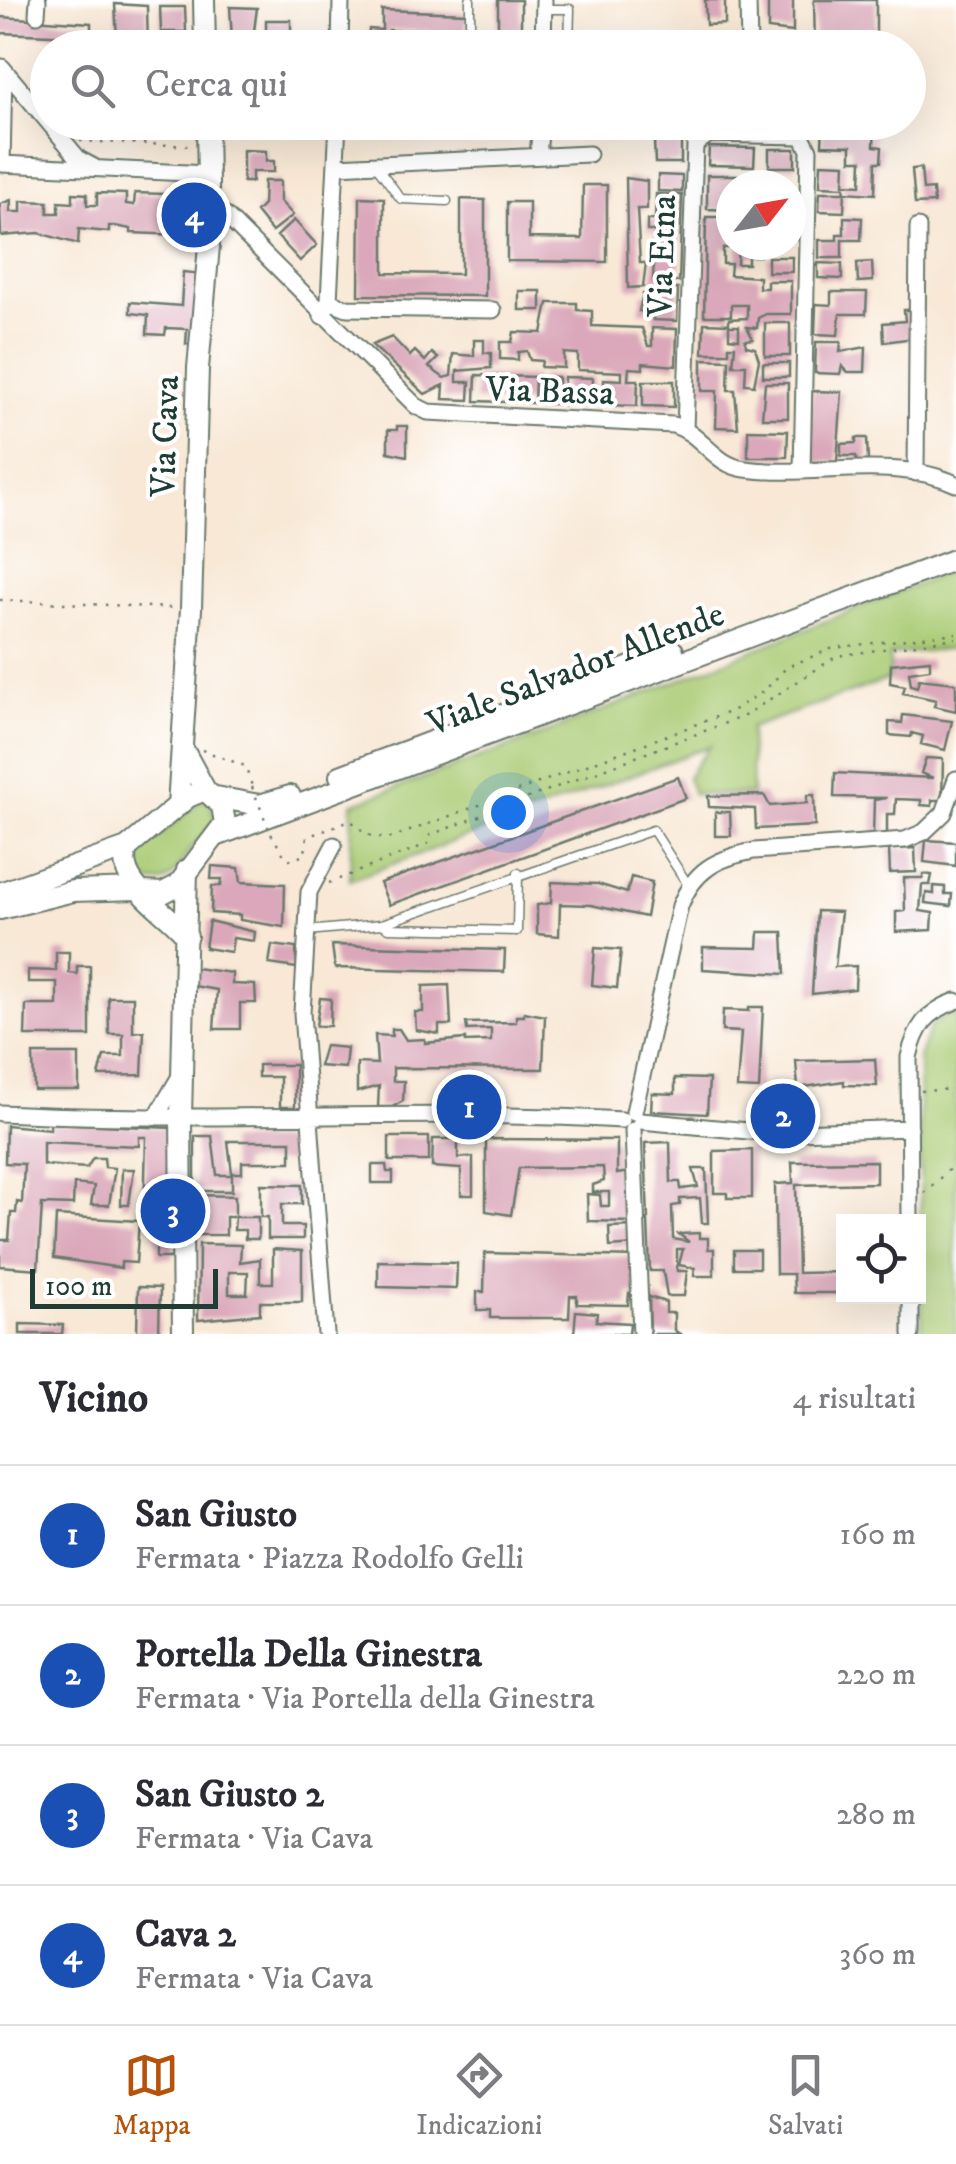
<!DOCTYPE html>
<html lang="it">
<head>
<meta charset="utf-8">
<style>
	body { margin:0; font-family:"IM FELL DW Pica",serif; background:#f7f7f7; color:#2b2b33 }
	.controls { position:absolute; right:30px; bottom:30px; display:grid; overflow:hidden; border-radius:0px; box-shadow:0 10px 40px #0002 }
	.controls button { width:90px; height:90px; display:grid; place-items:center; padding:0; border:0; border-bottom:2px solid #e1e1e2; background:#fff; color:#2b2b33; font:50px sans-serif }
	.compass { position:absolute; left:716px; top:170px; width:90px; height:90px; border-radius:50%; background:#fff; box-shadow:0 10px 40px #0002; rotate:59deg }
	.scale { position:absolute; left:30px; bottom:25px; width:188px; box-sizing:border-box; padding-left:10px; border:5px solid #1f3d34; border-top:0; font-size:28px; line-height:35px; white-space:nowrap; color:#1f3d34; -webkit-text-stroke:8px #fff; paint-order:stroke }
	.you { position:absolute; left:508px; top:812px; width:35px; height:35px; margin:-25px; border:8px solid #fff; border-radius:50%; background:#1a73e8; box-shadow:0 0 0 15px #1a73e833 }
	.badge { display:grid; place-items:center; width:65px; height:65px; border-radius:50%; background:#b45309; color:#fff; font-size:32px; font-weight:700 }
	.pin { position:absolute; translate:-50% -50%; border:5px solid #fff; box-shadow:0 2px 10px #0006 }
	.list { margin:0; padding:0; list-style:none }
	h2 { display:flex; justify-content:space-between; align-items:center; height:130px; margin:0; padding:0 40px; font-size:42px }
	h2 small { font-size:32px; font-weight:400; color:#7c7c81 }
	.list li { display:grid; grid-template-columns:65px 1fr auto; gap:30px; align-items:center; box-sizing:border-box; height:140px; padding:0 40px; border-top:2px solid #e1e1e2 }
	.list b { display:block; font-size:38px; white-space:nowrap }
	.list p { margin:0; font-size:32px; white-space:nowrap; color:#7c7c81 }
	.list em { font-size:32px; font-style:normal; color:#7c7c81 }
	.icon { flex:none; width:55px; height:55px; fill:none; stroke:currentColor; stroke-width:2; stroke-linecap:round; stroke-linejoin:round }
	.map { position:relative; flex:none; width:956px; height:1334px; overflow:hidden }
	.search { position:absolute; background:#fff; box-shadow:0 10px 40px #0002; left:30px; right:30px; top:30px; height:110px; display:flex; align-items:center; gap:25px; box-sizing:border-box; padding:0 35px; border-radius:55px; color:#7c7c81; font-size:38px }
	.sheet { height:690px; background:#fff }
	nav { display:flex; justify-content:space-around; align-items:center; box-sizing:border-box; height:140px; border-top:2px solid #e1e1e2; background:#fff; font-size:28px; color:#7c7c81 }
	nav a { display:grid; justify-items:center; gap:5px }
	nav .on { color:#b45309 }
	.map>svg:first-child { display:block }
	.green { fill:#a9ca72; stroke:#648453; stroke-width:2.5 }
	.building { fill:#daa8ba; fill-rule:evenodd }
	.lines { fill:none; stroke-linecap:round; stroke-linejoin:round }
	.lane-casing { stroke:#6b796c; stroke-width:11 }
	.street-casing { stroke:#6b796c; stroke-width:19 }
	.secondary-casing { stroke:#6b796c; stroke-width:24 }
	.path { stroke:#6b796c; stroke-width:2.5; stroke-dasharray:2.5 8; stroke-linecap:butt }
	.lane { stroke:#fff; stroke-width:8 }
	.street { stroke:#fff; stroke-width:15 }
	.secondary { stroke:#fff; stroke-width:20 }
	.path-bridge { stroke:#6b796c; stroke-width:2.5; stroke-dasharray:2.5 8; stroke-linecap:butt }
	.labels { text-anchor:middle; stroke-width:8; stroke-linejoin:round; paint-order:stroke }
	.street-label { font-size:35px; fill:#1f3d34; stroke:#fff }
</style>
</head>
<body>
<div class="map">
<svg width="956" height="1334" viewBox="0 0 956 1334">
	<rect width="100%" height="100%" fill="#fff"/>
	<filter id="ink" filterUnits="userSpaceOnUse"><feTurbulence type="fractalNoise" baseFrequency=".01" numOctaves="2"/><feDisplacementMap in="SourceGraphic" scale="20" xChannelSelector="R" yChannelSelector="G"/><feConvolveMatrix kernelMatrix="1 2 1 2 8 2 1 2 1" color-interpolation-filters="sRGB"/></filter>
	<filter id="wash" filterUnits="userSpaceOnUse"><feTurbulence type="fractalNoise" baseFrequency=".0048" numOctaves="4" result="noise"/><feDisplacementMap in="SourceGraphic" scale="40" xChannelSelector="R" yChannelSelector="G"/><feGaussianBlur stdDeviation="2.25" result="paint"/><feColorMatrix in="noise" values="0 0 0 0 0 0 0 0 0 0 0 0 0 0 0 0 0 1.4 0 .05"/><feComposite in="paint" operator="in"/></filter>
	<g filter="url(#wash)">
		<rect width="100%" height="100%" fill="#f8e8d5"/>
		<path class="green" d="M956,569v79l-66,7 -1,24 -139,49 2,66h-59l-6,-17 23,-31 -360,134 2,-76 179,-65z
			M201,800l8,1 7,18c-7,12 -17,19 -26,31 -14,18 -19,41 -47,30l-8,-14 2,-11z
			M956,1011v323h-34l-3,-276 12,-33z"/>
		<g id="blocks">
			<path class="building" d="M498,0h23v48h-23z
				M705,0h20v24l-19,1z
				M768,0h25v32l-25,-3z
				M814,0h62v48h-61z
				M115,4l32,2 1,42h-40v-7l9,-1z
				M160,7h25l1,25h-25z
				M230,7l27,1 -4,31h-21z
				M382,10l84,3v20l-77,-3v18h-21l1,-19 13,1z
				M0,17l91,6v25h-15v-12l-76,-3z
				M266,20h25v20l-25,-1z
				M187,37v11h-27v-10z
				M67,122h39l3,5 -11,7 -5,-7 -19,7z
				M427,122h22v14h-22z
				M823,122h52l-1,24 8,1 -1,15h-5l-1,32 -30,-2 -1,20 -25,-1 1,-19h25l-1,-5 -24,-1 1,-23 24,1 -1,20 17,1 1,-25h-11v-14l-29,-1z
				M654,141h27v22h-26z
				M709,147l46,1 -1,18 -46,-1z
				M769,149h26v18h-26z
				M243,150l23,1v10h8v11h-22v10h-9z
				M921,168l2,22 10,-1 1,14 -19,1 -3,-35z
				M658,175l24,1v16l-24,-1z
				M707,175h30v10h-6v25l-24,-1z
				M626,178l21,3v28h-10l3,54h6l-3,24 -15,1z
				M264,181h16v20l13,14 -21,17 -16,-20 7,-7z
				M583,185h24v77l-100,-1v-59h22v36l53,1z
				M73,193l14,1v11h10v-12l29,1v10l8,1 1,-12 30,1v12h7v-12h18l-1,27h-7l-1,14 -50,-2v-4l-16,-3h-6v6l-30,-3 -1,15 -39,-11 -38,3 -1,-32 11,-4 -1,12h11v-11l27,1v11h11v-11l14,1z
				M656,194l26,1 -3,87 -26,-1 2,-50h-8v-11h8z
				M360,197l24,1v75l77,1v-75l24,1v96l-126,-1z
				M706,217h25v31h-8v16h8l-1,11 29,2v11h8v-7h24v33h-25l-8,4 -1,10 -10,-1 6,12 -8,1 1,6 9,2 4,12 -5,25 -9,-1 1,-19h-13l2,-19h-6v7h-26l1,-30 25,1v14l10,1v-13h-10v-7l18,-1v-13h-16v11h-27z
				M844,217l18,1 -1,22h-19v18h-23v-18h18v-6h7z
				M294,220l23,25 -17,16 -23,-25z
				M738,245h22v11h-12v8h-11z
				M768,257h24v15h-24z
				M872,262l1,19 -15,1 -1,-19z
				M818,263l24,1v15l-24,-1z
				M183,272l20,2 -6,71 -11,-1 1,-15 -21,-1 -1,7 -18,-1 1,-19 -18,-2v-11l51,4z
				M653,288l25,1 -1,32 -24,-1v-8l-14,-1 4,-17h9z
				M519,291h22v19h-22z
				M831,292h36l-1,22h-26l-2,21 -23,-1 1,-30 15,1z
				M548,303h29v7l15,1v15l50,2 6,18h4v-18l25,1 -1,37 -33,-3v6l-14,-1 -1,12h10l-1,26 -34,-1 1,-26 18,1v-8l-44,-2v-16l-14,-1v15l-23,-1 1,-6 -12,-1 -3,-9 -9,1v8l-18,-1v-17h12l2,-10 28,1z
				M904,310h8l2,28 -30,4 -1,-19 22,-2z
				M765,323h25v33h-25z
				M392,337l18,19 5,-5 10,10 7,-8 6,5 -9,9 15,11 7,-2 2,-22 21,2v-16h10v13h7v15l-34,3v11h13l-1,18 -26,-1 1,-14 -19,9 -53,-49z
				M816,342h25l-1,10 26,-5 -1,25h-17l-6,-6 -2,8 -25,-1z
				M702,359l27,1 -1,30h7l3,38 -22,-1 1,-36h-15z
				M763,363h26v14h-26z
				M476,375l59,2 -1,26 -59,-2z
				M540,376l18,1v27h-18z
				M564,377l29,1 -1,28 -29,-1z
				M643,381h31v26l-31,-1z
				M765,383h23v35h-26z
				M812,391l30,1 -5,70h-27z
				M397,426h10v30l-19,-4v-22h9z
				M748,430l40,1 -1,26h-39z
				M856,438h11l1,24 -11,1 -1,-7h-15v-12l15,-1z
				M930,660v9l-21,3 2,13 6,2 2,-8 37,4v28l-22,-5 2,-6 -33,-7 2,-7 -15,-3 1,-19z
				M903,715l49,6 -7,29 -24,-6 2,-8 -11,-3 -1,4 -22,-2v-13l13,1z
				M926,758l17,1 -1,41h-10v6l-11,-1v-5l-25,-1 -1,15h-8v21h-14l1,-35 13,-2 -53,-1 1,-24 98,5 -12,-5z
				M678,777l8,21 -297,107 -9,-22z
				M764,795l6,11 37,-3v-8h7l1,31 -59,3 -1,-20 -46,-2 -1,-11z
				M715,812h15l1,24h-16z
				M926,840l30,2v24l-32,-4z
				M915,848l1,24 -26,1 -1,-24z
				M212,866l27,2 2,14 44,2 -1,43 -44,-7v-5l-29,-2 1,-27h9l1,-7h-11z
				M923,874l9,1 -2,10h-8l-2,26 13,2 -1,17 -36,2v-20l9,-1 -1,-33h19z
				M631,877l21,5 -6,35 -55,-12 -31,-1 -1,32 -22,-2v-29l14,-2 1,-21 46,2 29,9z
				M934,886l11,1v7h7l-1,12 -26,-3 1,-10 8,1z
				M817,911l24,1 -6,55 21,-1 -1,23 -43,5z
				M209,921l46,11 -1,9 -21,-3 -2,14 -26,-4z
				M759,932h24l2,42 -82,-5v-22l55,1z
				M272,945l24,3 1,20 -28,-4z
				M332,945l173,5 -1,22 -169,-4z
				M595,948l26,2 -4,38 -25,-3z
				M56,952h13v21l8,1v-8h13v70h-65l1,-31h31v-23h-29v-12l28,1z
				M195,968l37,5v11l23,1 1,18h-16v26h-26l3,-39 -23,-4z
				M449,985l2,40h-12v9l-23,-4 -1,-18h8v-26z
				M108,997h25v35l11,-1 -2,44 -43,1 5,-20h19v-22h-14z
				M320,998l11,1 -1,27h-14z
				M749,1007h14l-4,82 -22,-1 4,-56 -19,-1 1,-21 26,1z
				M524,1012l21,4 -2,53 -150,-1v13h11l-1,20 -11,6h-14l1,-21 -22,6v-29l20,1 -2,-29 17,1v-7h7l7,11 19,-1v4l40,-4v3l26,-1v-12l-24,1 -1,-7 50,-1v-6h8z
				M325,1046l22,2 -2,20 -26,-2z
				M33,1054h46v36h-45z
				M875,1059l2,27 -33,-1v-4l-46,7 -2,-27z
				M258,1065h37v42h-15v-30h-22z
				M675,1078l34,1 -2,35 -56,-3 1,-18 23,1z
				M50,1123l123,5v130h-17v-42h-12l2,-79h-7v9l-96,-4v23l44,3 6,-10h11l1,9 10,1 -6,37h-18l3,-19 -20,-2 -1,21 -31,-1 -4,65 -38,-3v-26h9l2,-27h5l1,-11 5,1 2,-39 -19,-1 1,-38 44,4z
				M195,1136h17l5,39h15v16h-37z
				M389,1137h40v24h-40z
				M433,1139h25v19l15,-1v38h-12v-26l-29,-2z
				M486,1139l131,1v34l13,-2 3,50 -45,-1 -1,-27 13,1 1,11h8v-14h-16v-7l11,-4 -1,-14 -84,1 -8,47 -25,-4z
				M228,1141h63v21h-49v11h-10z
				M670,1142l1,40h9l1,7 17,-2 -5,-18h13l2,54h-6l-2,-25 -20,1v6l-8,1 1,33 16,3 -10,-8 20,-1v5h9v11h6v27h-20l1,-8 -16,-3 4,-16h-6v22h10l-3,25h-17l-4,-25h-13l-5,-128z
				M752,1150v48h-25v-5h-13v-42z
				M876,1161v22l-80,2 2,88 46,-1v21h-50l-1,-19h-17l-1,-90 18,-1 -1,-21z
				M372,1165h14l1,7h6v11h-21z
				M122,1169h12l-5,36h-8z
				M261,1184l41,1v19h-20v22h21v13h-35v-22h-7z
				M195,1195l40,1v21h-9v18h-27z
				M56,1216l83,5 -3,42 -15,-1v6l-67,-10z
				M235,1217h23v22h-13v-9h-11z
				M634,1226l1,19 -25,2 -1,-20z
				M199,1244l42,1 -1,17 20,-3v24h13v-34l29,2v51h-42v12l-62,6zM229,1272h19l-1,22h-18z
				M734,1250h25v18h-25z
				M485,1253l151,4v37l-7,-1 -1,12 -51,-1v-8h-7l-1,22h-79v-8h-13v-18h7z
				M378,1261l79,2 -1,26 -78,-2z
				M138,1287l22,1 -1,46h-22z
				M649,1297l17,5v11h8v17l6,4h-30z
				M576,1311l21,2 -1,8 34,2 -1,11h-55z
				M20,1324l43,1 -1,9h-42z"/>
		</g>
	</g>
	<g filter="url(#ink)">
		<use href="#blocks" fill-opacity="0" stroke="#6b796c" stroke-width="2.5"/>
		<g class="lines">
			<defs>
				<path id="lane" d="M544,9h26l-1,39
					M470,48v-48
					M375,164l26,35 46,2
					M382,924l7,4 128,3 1,-58
					M307,931l75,-7 271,-94 35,55"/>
				<path id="street" d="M748,0l1,48
					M37,15l1,-15
					M340,48l1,-48
					M543,48l1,-48
					M2,67l46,55
					M4,70l-2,94 206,10
					M48,122l31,37 15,8
					M538,155l3,-33
					M336,166l253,-12
					M208,211l18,5 190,190 12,6 245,13c29,8 40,40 72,44 67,9 148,-14 211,15
					M329,301l18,7 146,2
					M322,316l7,-15 9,-179
					M685,429l10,-284 14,-11 93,2 7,14 -7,320
					M916,473l2,-246
					M634,1112l46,-206c14,-36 37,-48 74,-55l151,-11 19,-8 20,-19 12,-34
					M0,1113c207,11 415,-5 622,7
					M156,1117l24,-41
					M641,1121l129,12 140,-5
					M633,1130l8,204
					M910,1222l-1,-165c7,-30 17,-45 47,-56
					M911,1296v38
					M326,1334l-24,-321 7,-121 25,-47"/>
				<path id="secondary" d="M204,0l1,48
					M340,776l333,-125
					M216,797l43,8 31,-9
					M178,806l13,-197 7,-241 11,-122 -2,-124
					M216,836l740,-277
					M127,848c-13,36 40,62 60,88
					M144,892l19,1 15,-8 47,-62 -3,-17 -17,-16 -21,-39
					M0,893l127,-45 61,-51 17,-7
					M0,909l73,-18 65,-2
					M183,1334l-2,-217 6,-247"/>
			</defs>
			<use href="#lane" class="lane-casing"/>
			<use href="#street" class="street-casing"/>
			<use href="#secondary" class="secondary-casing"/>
			<path class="path" d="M80,141l112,5
				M0,600l173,8
				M202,750l43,16 7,20
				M271,834l15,24 7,2 12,-6 2,-17 43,-17 18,15 20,4 344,-128 32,-20 23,-24 46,-19 123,-15
				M329,883l101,-40v-8l314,-119 93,-60 119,-18
				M921,1091l35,-2
				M924,1193l32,-30"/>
			<use href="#lane" class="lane"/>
			<use href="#street" class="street"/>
			<use href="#secondary" class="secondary"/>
			<path class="path-bridge" d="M252,787l18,45"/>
		</g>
	</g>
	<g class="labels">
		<g class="street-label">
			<text transform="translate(661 256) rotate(-88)" y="12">Via Etna</text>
			<text transform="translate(550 390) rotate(2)" y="12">Via Bassa</text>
			<text transform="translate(164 436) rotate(-88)" y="12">Via Cava</text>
			<text transform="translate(575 668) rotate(-21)" y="12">Viale Salvador Allende</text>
		</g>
	</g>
</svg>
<div class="controls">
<button><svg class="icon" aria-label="locate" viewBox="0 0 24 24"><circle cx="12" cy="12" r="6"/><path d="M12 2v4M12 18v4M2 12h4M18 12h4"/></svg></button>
</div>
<svg class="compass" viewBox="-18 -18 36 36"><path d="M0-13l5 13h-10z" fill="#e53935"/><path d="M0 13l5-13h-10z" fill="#7c7c81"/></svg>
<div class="scale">100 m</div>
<div class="you"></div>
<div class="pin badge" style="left:469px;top:1107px;background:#1a4fb4">1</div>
<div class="pin badge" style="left:783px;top:1116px;background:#1a4fb4">2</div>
<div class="pin badge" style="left:173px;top:1211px;background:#1a4fb4">3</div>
<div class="pin badge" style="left:194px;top:215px;background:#1a4fb4">4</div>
<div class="search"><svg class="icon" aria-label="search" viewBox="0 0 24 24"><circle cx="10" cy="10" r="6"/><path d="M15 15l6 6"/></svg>Cerca qui</div>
</div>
<section class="sheet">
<h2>Vicino<small>4 risultati</small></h2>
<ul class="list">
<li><span class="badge" style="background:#1a4fb4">1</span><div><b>San Giusto</b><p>Fermata · Piazza Rodolfo Gelli</p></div><em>160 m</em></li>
<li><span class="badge" style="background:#1a4fb4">2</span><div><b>Portella Della Ginestra</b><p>Fermata · Via Portella della Ginestra</p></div><em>220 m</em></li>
<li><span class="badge" style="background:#1a4fb4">3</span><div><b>San Giusto 2</b><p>Fermata · Via Cava</p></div><em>280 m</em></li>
<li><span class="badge" style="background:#1a4fb4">4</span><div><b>Cava 2</b><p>Fermata · Via Cava</p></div><em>360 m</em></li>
</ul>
</section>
<nav>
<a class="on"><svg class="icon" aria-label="map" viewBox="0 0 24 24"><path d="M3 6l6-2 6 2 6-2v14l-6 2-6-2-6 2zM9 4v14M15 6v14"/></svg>Mappa</a>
<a><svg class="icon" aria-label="directions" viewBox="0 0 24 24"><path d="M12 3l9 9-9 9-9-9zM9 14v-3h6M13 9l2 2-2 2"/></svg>Indicazioni</a>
<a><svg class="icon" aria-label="saved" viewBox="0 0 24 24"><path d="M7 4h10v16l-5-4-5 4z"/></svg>Salvati</a>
</nav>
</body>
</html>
